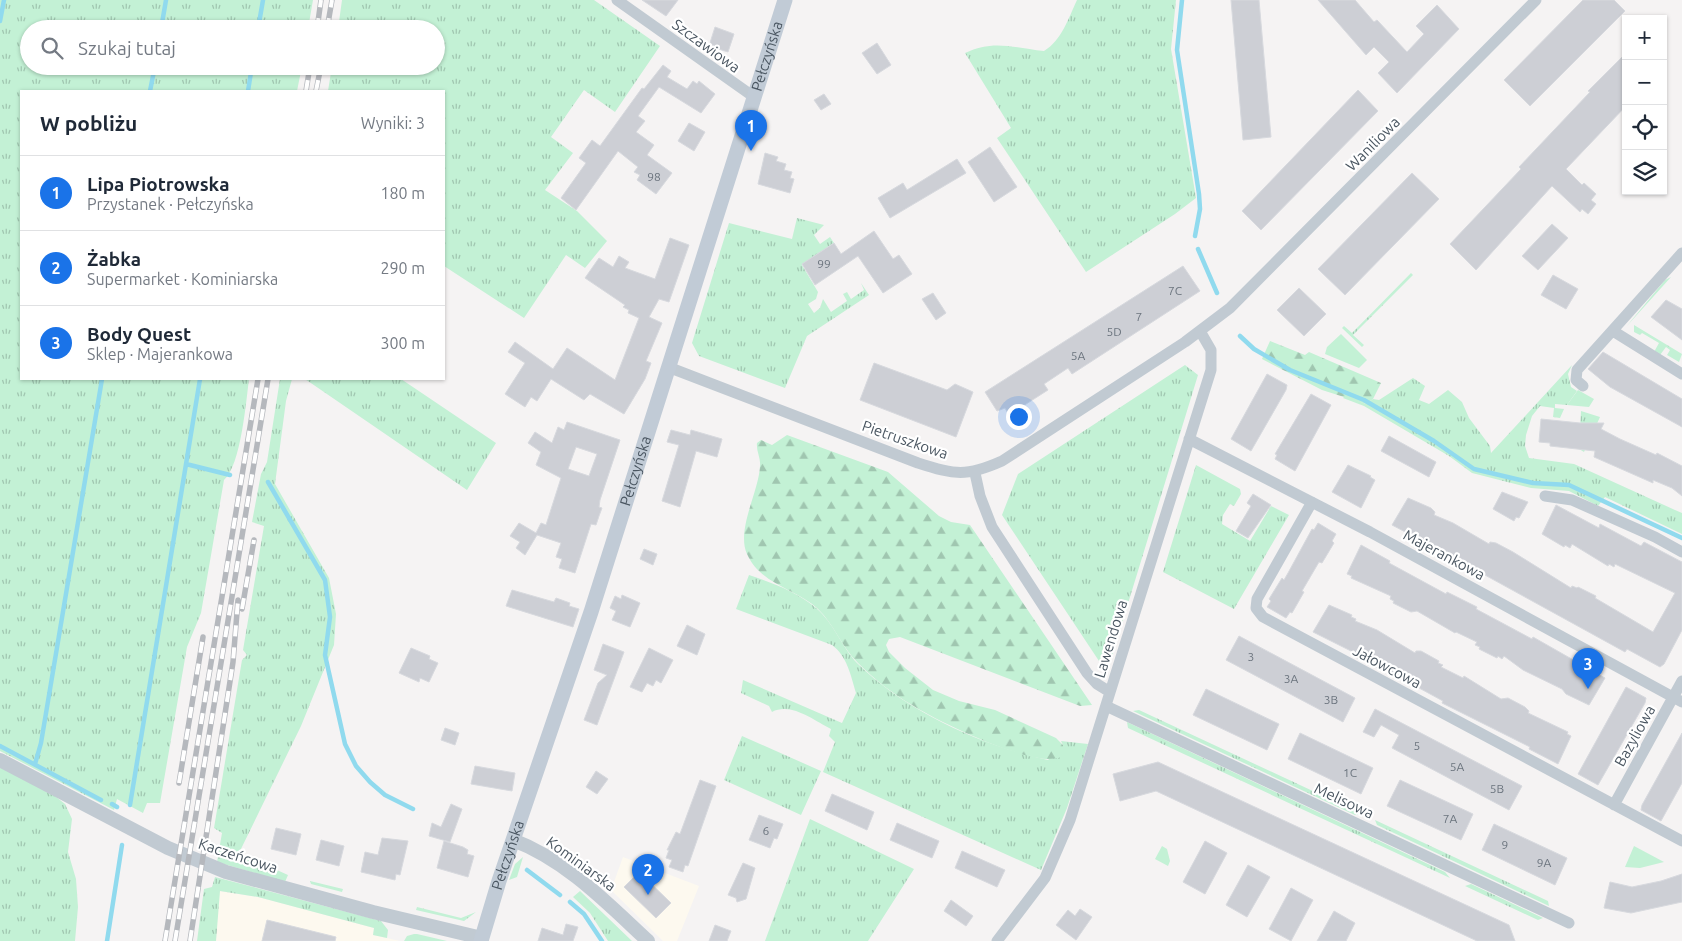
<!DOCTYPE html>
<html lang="pl">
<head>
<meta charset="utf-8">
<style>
	body { margin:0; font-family:Ubuntu,sans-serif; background:#f2f2f3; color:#1f2937 }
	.controls { position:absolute; right:15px; top:15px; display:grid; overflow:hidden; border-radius:0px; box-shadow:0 1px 4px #0004 }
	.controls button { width:45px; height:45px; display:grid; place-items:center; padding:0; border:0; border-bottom:1px solid #e0e1e3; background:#fff; color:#1f2937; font:25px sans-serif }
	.you { position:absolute; left:1018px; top:416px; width:18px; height:18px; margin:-12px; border:4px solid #fff; border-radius:50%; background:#1a73e8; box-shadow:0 0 0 8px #1a73e833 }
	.badge { display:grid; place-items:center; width:32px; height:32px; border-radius:50%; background:#1a73e8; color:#fff; font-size:16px; font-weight:700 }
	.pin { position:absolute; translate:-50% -41px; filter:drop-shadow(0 1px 2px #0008) }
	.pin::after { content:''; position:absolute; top:26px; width:18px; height:15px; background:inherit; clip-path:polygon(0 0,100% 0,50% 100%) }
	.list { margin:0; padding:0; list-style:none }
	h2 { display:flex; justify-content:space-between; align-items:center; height:65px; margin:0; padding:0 20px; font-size:21px }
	h2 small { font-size:16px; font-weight:400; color:#747a83 }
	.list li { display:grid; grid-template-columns:32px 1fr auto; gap:15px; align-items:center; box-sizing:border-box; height:75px; padding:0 20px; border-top:1px solid #e0e1e3 }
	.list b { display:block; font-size:19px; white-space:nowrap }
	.list p { margin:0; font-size:16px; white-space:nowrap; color:#747a83 }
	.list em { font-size:16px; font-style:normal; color:#747a83 }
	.icon { flex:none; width:28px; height:28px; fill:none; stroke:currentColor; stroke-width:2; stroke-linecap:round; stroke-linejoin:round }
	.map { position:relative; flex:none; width:1682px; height:941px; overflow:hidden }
	.search { position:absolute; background:#fff; box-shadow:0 1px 4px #0004; left:20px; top:20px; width:425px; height:55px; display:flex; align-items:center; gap:12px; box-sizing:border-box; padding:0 18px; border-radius:28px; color:#747a83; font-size:19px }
	.panel { position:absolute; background:#fff; box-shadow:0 1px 4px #0004; left:20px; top:90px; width:425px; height:290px; border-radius:0px }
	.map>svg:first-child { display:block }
	.commercial { fill:#fdf9ef }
	.grass { fill:url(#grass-tufts) }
	.forest { fill:url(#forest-firs) }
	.park { fill:#c3f1d5 }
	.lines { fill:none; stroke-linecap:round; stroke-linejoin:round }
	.stream { stroke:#90daee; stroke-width:4.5 }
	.building { fill:#cdcfd5; stroke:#d7d9de; fill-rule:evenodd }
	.minor { stroke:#c1cad2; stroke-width:11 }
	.tertiary { stroke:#c1cad2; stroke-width:14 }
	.secondary { stroke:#c1cbd6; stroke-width:15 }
	.rail-casing { stroke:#b5b8bd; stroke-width:5.5 }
	.rail { stroke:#fff; stroke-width:4; stroke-dasharray:11; stroke-linecap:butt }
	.labels { text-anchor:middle; stroke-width:4.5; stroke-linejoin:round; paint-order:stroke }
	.number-label { font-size:12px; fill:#6b747e }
	.street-label { font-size:15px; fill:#4a5661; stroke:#fff }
</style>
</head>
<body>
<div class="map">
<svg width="1682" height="941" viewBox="0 0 1682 941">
	<defs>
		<pattern id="grass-tufts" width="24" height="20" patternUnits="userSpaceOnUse" patternTransform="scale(1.25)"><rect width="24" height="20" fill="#c3f1d5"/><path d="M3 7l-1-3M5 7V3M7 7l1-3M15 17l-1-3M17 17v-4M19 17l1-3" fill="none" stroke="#a0c6b0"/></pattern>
		<pattern id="forest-firs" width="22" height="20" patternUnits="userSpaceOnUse" patternTransform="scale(1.25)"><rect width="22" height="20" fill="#c3f1d5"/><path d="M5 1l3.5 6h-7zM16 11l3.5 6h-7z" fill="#a0c6b0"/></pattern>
	</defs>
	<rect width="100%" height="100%" fill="#f5f3f3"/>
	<path class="commercial" d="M623,857l76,29 -22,55h-14l-52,-51z
		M219,891l39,6 116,31 -1,7 27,6h-184z"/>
	<path class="grass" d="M0,0h313l-5,29h-279v37h273l-5,25h-276v288h228c-3,23 -8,86 -25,101l-23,133 -14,34 -27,156h-13l-4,10 -26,-14 -3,11 -114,-59z
		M342,0h252l66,46 -45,66 -31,-22 -33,47 22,16 -28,37 32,21 30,30 -22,27 -19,-13 -42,63 -80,-52v-175h-116l4,-25h104v-37h-98z
		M1077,0h99l-5,49 25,149 -21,16 -89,58 -89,-134 14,-10 -46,-75c28,-14 50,-5 79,-2 18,-11 24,-32 33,-51z
		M797,218l27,7 -10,10 6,9 10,-7 4,6 -32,22 16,27 -2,7 -8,5 6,9 6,-5 3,-9 8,13 16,-11 -4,-7 4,-2 4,7 13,-9 -3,-7 8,12 -62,41 -22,52 -86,-32 -7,-13 37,-120 63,16z
		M1411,273l2,2 -60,60 11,10 -2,2 -20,-19 2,-2 8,7z
		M1671,277l-45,50 39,-47z
		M1634,325l48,29 -3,8 -12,-7 3,-5 -4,-3 -6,8 -6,-3 5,-9 -17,-10 -2,2 -6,-3z
		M1185,365l13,10 -87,284 -12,2 -97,-146 16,-41z
		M1572,365l-4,9 3,13 6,4 -10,14 -12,-1v4l9,1 -4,9 -7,-1 1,-9 -14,-2 -8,10 -6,19 -1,11 4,12 45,6 101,46 7,3v21l-77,-37 -7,9 -29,-15 -38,-3 -59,-15 -23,-17 -85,-50 -21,-8 2,-2 21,8 7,-5 6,1 34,-22 12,8 -6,14 10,4 19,-14 14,12 7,16 21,28 1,7z
		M280,379h12l-6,22 -11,83 54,94 7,36 -2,31 -33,81 -62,127 49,22 -3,7 -68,-20 5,-29 -8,-5 28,-168 5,-5 -4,-5 21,-124 -12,-4 9,-48 6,-12z
		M305,379h96l95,64 -29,47z
		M1581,411l19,6 -16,35 -5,-3z
		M1196,465l44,24 1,5 -7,12 -4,-2 -7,11 -1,9 28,17 21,-35 18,9 -55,94 -71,-37z
		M749,575c23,8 48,17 67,33 17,14 26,39 41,55 50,49 123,82 191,97l15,-15 -2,-4 27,3 -21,64 -26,62 -218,-98 12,-30 -6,-6 2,-7c-18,-9 -40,-27 -59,-17l-3,-6 -28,-13 2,-13 99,43 14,-30c-5,-17 -9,-37 -24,-48l-96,-36z
		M1139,710l223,104 -7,1 -222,-104z
		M1127,722l318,150 5,6 -322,-150z
		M742,736l79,35 -20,44 -77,-35z
		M0,767l55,29 10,8 7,15 -4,33 8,27 2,28 -3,34h-75z
		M810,819l104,50 -46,72h-103z
		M1375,820l173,81 1,5 -172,-81z
		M523,857l-6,20 -8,3 6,-16z
		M215,877l166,44 7,9 -1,8 -14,-3 1,-7 -116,-31 -38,-6 -4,50h-19l7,-52 8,-2z
		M310,881l33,8 -1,3 -31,-8z
		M1471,884l72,34 -5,2 -73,-34z
		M580,891l52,50h-24l-18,-28 -17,-16z
		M417,907l44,11 15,-6 -12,9 -48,-11z
		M414,934h3l30,7h-43l3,-5z"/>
	<path class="forest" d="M1270,341l35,14 4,-3 72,31 -8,16 -7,5 -44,-14 -60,-31z
		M787,435l101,37 51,44 12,6 19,3 122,180 -12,1 -180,-69 -11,2 -3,6 3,7 16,16 28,22 26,11 36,9 61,28 7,7v11c-23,16 -128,-36 -151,-51 -19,-11 -38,-26 -54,-42 -16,-15 -24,-39 -40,-54 -23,-21 -57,-24 -71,-55 -11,-24 12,-63 13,-88 1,-8 -4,-15 -3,-23l4,-3 11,5z"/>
	<path class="park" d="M1341,334l26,26 -8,8 -34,-14 2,-7z
		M1578,390l16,9 -5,8 -22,-2z
		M1162,846l5,3 3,12 -2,5 -13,-7z
		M1634,846l30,16 -24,6 -15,-1z"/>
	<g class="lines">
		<path class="stream" d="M1182,0l-5,50 22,144 1,15 -5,27
			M0,21l4,-21
			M161,29l5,-29
			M258,29l5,-29
			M150,91l5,-25
			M248,91l4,-25
			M1198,249l19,44
			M1240,336l14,13 36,21 74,30 70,41 40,28 59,14 36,2 113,53
			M186,464l44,11
			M268,482l57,98 5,37 -5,38 20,89 11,22 14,16 15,13 28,14
			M0,746l101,54
			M35,764l6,-21 61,-364
			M112,804l5,3
			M130,805l70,-426
			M527,870l33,25
			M570,902l14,12 18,27
			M107,941l15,-96"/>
	</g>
	<path class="building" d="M642,0h36l-12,16z
		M1231,0h28l12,137 -28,3z
		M1318,0h37l19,22 3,-2 30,32 17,-18 -8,-8 21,-21 22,24 -62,64 -19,-20 11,-11 -15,-15 -8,8z
		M1583,0h31l11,11 -95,95 -26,-26z
		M715,27l19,7 -6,18 -19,-6z
		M877,43l14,22 -14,9 -15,-21z
		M1626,53v53l-60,63 16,16 2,-2 12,11 -5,6 5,4 -8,10 -6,-5 -2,3 -28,-26 -76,84 -26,-26 71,-75 -2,-2 71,-75 -2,-1z
		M663,65l8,6 -4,6 20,12 6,-8 4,3 2,-3 16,13 -14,19 -42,-26 -21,29 7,5 -9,11 18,13 -7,10 25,18 -16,21 -19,-14 3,-5 -6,-3 4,-5 -20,-16 -42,59 -15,-12 25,-35 -7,-5 13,-18 8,6 42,-58 2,1z
		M1358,90l20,21 -117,119 -19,-19z
		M824,94l7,10 -10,6 -7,-10z
		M689,123l16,9 -11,19 -16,-10z
		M990,147l27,40 -23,15 -26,-40z
		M765,153l13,4 -2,4 10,3 -2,6 8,2 -2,6 4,1 -4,14 -32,-9z
		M957,159l9,14 -76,45 -12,-20 25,-15 4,7z
		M1412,173l27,26 -94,96 -27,-26z
		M1552,224l16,14 -30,32 -16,-14z
		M874,231l19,28 6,-4 13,19 -29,19 -25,-37 -43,29 -13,-21 32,-21 7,11z
		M670,238l19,7 -20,57 -10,-3 -10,18 13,6 -16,38 5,2 -6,16 -21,35 -34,-20 -6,6 -33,-21 -14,22 -6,-4 -6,10 -20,-13 20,-31 -17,-11 7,-10 38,27 14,-21 48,32 24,-62 -11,-5 1,-3 -6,-3 2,-2 -40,-27 14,-20 14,9 6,-11 10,6 -4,6 30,11z
		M1183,266l17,25 -128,83 -4,-6 -24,16 4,6 -39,25 -4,-7 -8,3 -12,-19z
		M1553,275l25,14 -12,20 -25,-14z
		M1299,288l27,26 -22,22 -27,-26z
		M933,293l13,20 -10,7 -14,-21z
		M1666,300l16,9v31l-31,-23z
		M1603,352l79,47v28l-72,-40 -22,-18z
		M874,363l73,27 8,-6 18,8 -17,45 -96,-37z
		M1267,374l20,11 -1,5 -35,61 -20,-12z
		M1311,394l20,11 -36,66 -20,-12 2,-4 -2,-1z
		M1541,419l39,4h24l-3,6 19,10 36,16 1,-2 25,13v30l-10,-8 -19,-8v3l-59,-26 1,-6 -45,-5v-3l-11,-1z
		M567,422l53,18 -20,60 -1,7 3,1 -3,8 -3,9 -5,-1 -16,49 -16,-5 3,-9 -6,-2 5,-14 -24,-8 -12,20 -9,-7 4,-6 -10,-6 9,-13 17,10 5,-10 5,2 15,-47 -25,-13 5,-13 -13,-9 7,-11 17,11 6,-16 6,3zM576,447l21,7 -8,22 -21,-7z
		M671,430l19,5 1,-5 31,9 -5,18 -21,-6 -16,56 -18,-6 17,-56 -12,-3z
		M1389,436l47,26 -7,15 -48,-26z
		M1348,465l23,11 -1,1 5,3 -14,28 -29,-16z
		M1502,492l26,10 -9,16 -3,-1 -2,4 -21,-12z
		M1253,494l18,11 -23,33 -12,-7 15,-25 -4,-3z
		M1408,498l23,10 4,4 -1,3 19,8 36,21 1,-2 6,1 17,9 58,36 1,-2 5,2 1,-1 18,9 -1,2 58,34 22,-39 -60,-29 -1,3 -5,-3 -1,2 -36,-22 -2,4 -5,-3 -1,2 -22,-13 14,-29 43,23 1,-4 41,22 3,-4 38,20v68l-18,34 -4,3 -33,-18 -2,3 -162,-89 -2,2 -29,-16 2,-2 -42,-22z
		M1318,523l18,11 -4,7 2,2 -12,20 -3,-1 -17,29 2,1 -12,21 -2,-1 -4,6 -19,-11 4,-6 -2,-2 13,-21 2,2 4,-7 24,-44 2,1z
		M1361,545l29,16 -1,2 57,31 1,-2 30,15 -1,2 56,30 1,-2 72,41 -16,27 -23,-11 -4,-5 -39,-19 -19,-14 -2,3 -4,-3 -1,2 -18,-9 1,-2 -5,-2 2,-3 -21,-10 -1,1 -38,-22 -6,1 -18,-9 1,-2 -4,-2 1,-3 -40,-18 1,-2 -5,-2z
		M644,549l13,5 -4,11 -13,-6z
		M512,590l42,12 2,-4 14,5 -1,3 10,3 -6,18 -67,-21z
		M622,595l18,8 -10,24 -18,-7 4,-9 -6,-3 5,-12 6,3z
		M1329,605l23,10 -1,2 5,2 -1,2 22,9 38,23 1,-2h5l18,10 -1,2 5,2 -2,2 22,11 1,-2 37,23 7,-1 17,9 4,4 -1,2 40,19 -1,2 4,2 -13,28 -29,-15 1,-2 -88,-44 1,-2 -57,-31 -1,2 -11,-6 -19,-9 2,-3 -44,-22z
		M687,625l18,9 -8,21 -20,-9z
		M1239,636l116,62 -12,24 -117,-62z
		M603,644l21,8 -27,73 -13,-5 14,-37 9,-8 -13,-5z
		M411,648l19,8 -1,3 9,4 -9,19 -9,-4 -1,4 -20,-9z
		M649,648l24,12 -12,23 -5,-3 -3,6 -6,-3 -5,9 -12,-5z
		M1626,687l20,11 -1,5 -47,82 -20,-11z
		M1206,689l73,35 -12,26 -74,-35z
		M1375,709l147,77 -13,24 -117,-62 7,-13 -18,-10 -7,12 -11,-5z
		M445,728l14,5 -4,12 -14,-5z
		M1300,733l73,35 -12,26 -73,-35z
		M1682,733v50l-21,38 -20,-11 1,-5z
		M1158,762l351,163 6,16h-38l-321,-150 -36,10 -7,-27z
		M475,766l40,7 -3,18 -41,-7z
		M596,771l12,8 -11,15 -11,-7z
		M700,780l16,6 -28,80 -3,-1 -2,7 -14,-5 3,-7 -6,-2 3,-8h-2l9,-18 4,2z
		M1400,780l73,34 -12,26 -74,-34z
		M832,794l42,18 -7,18 -42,-19z
		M451,804l11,5 -12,33 -21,-6 3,-13 9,4z
		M759,815l24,9 -6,15 -3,-1 -4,10 -21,-8z
		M897,823l42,18 -7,17 -42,-18z
		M1494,824l73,34 -12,27 -73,-35z
		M276,828l25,6 -5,21 -25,-6z
		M382,838l26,3 -8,34 -4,-1 -1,6 -34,-8 4,-20 13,3z
		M321,840l23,6 -5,20 -23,-6z
		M444,841l19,6 5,3 -1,4 7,2 -6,21 -31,-9z
		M1205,841l22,12 -22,41 -22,-12z
		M962,851l43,19 -8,17 -42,-19z
		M743,863l12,5 -9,31 -9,3 -1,-4 -8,-3z
		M1248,865l22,12 -23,40 -21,-12z
		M639,872l32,31 -15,15 -32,-31z
		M1682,874v28l-51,11 -27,-5 6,-26 22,5 29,-6z
		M1291,888l22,12 -22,41 -22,-12z
		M951,900l22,16 -7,10 -22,-15z
		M1080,909l12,8 -16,23 -20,-15 12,-15 7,6z
		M1334,911l21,12 -9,18h-29z
		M267,920l69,17 -1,4h-73z
		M566,924l12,3 -5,14h-35l4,-13 21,7z
		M715,925l16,6 -4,10h-18z"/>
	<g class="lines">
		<path class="minor" d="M617,0l137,97
			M1613,331l69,43
			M668,367l250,96c37,12 48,14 84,-2l183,-119 45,-34 306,-308
			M1583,386l-7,-6 1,-10 105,-117
			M1189,439l181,93 312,170
			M975,473l5,23 12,31 95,146 10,11 13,8
			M1545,496l27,4 83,37 27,15
			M1312,502l-55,97 -1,9 7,9 419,224
			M1106,706l463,217
			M1614,805l68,-124
			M997,941l48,-63 25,-58 141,-450v-20l-11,-19"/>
		<path class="tertiary" d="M0,760l168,88 58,24 147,40 109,26
			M513,840c53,20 94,63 135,101"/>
		<path class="secondary" id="s1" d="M481,941l18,-60 92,-269 194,-612"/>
		<defs>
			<path id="rail" d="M317,29l4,-29
				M327,29l5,-29
				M306,91l4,-25
				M316,91l5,-25
				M242,609l12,-69
				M179,783l24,-146
				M165,941l93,-562
				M175,941l93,-562
				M190,941l43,-279 5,-62"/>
		</defs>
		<use href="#rail" class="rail-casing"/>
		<use href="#rail" class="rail"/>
	</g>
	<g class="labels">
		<g class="number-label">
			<text x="654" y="181">98</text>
			<text x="824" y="268">99</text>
			<text x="1175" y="295">7C</text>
			<text x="1139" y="321">7</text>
			<text x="1114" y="336">5D</text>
			<text x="1078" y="360">5A</text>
			<text x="1251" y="661">3</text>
			<text x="1291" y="683">3A</text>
			<text x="1331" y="704">3B</text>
			<text x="1417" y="750">5</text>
			<text x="1457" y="771">5A</text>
			<text x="1350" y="777">1C</text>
			<text x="1497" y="793">5B</text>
			<text x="1450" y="823">7A</text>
			<text x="766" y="835">6</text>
			<text x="1505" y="849">9</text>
			<text x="1544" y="867">9A</text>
		</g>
		<g class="street-label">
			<text transform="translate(706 46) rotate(36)" y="5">Szczawiowa</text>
			<text dy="5" stroke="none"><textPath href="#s1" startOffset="930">Pełczyńska</textPath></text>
			<text transform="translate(1373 144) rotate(-45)" y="5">Waniliowa</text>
			<text transform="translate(905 440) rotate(19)" y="5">Pietruszkowa</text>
			<text dy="5" stroke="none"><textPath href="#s1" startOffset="495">Pełczyńska</textPath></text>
			<text transform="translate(1444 555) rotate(28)" y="5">Majerankowa</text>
			<text transform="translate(1111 639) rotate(-73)" y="5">Lawendowa</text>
			<text transform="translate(1387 667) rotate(28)" y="5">Jałowcowa</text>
			<text transform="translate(1635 736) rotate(-61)" y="5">Bazyliowa</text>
			<text transform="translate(1344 801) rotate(25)" y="5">Melisowa</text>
			<text transform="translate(238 856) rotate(18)" y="5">Kaczeńcowa</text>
			<text dy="5" stroke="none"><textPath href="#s1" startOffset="90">Pełczyńska</textPath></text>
			<text transform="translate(581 864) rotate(36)" y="5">Kominiarska</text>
		</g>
	</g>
</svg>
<div class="controls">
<button>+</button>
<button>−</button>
<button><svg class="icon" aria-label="locate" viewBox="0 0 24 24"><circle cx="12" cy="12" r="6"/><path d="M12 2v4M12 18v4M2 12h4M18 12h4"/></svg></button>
<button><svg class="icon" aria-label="layers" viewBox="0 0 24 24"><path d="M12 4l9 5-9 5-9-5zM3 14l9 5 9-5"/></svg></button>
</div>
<div class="you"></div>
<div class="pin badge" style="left:751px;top:151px">1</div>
<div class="pin badge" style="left:648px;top:895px">2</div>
<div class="pin badge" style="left:1588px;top:689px">3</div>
<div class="search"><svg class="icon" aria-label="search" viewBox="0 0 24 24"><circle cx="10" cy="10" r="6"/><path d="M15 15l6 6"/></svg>Szukaj tutaj</div>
<section class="panel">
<h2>W pobliżu<small>Wyniki: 3</small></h2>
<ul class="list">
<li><span class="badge">1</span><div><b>Lipa Piotrowska</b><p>Przystanek · Pełczyńska</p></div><em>180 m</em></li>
<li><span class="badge">2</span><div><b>Żabka</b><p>Supermarket · Kominiarska</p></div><em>290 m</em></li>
<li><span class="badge">3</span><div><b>Body Quest</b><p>Sklep · Majerankowa</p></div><em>300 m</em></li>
</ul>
</section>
</div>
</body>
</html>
